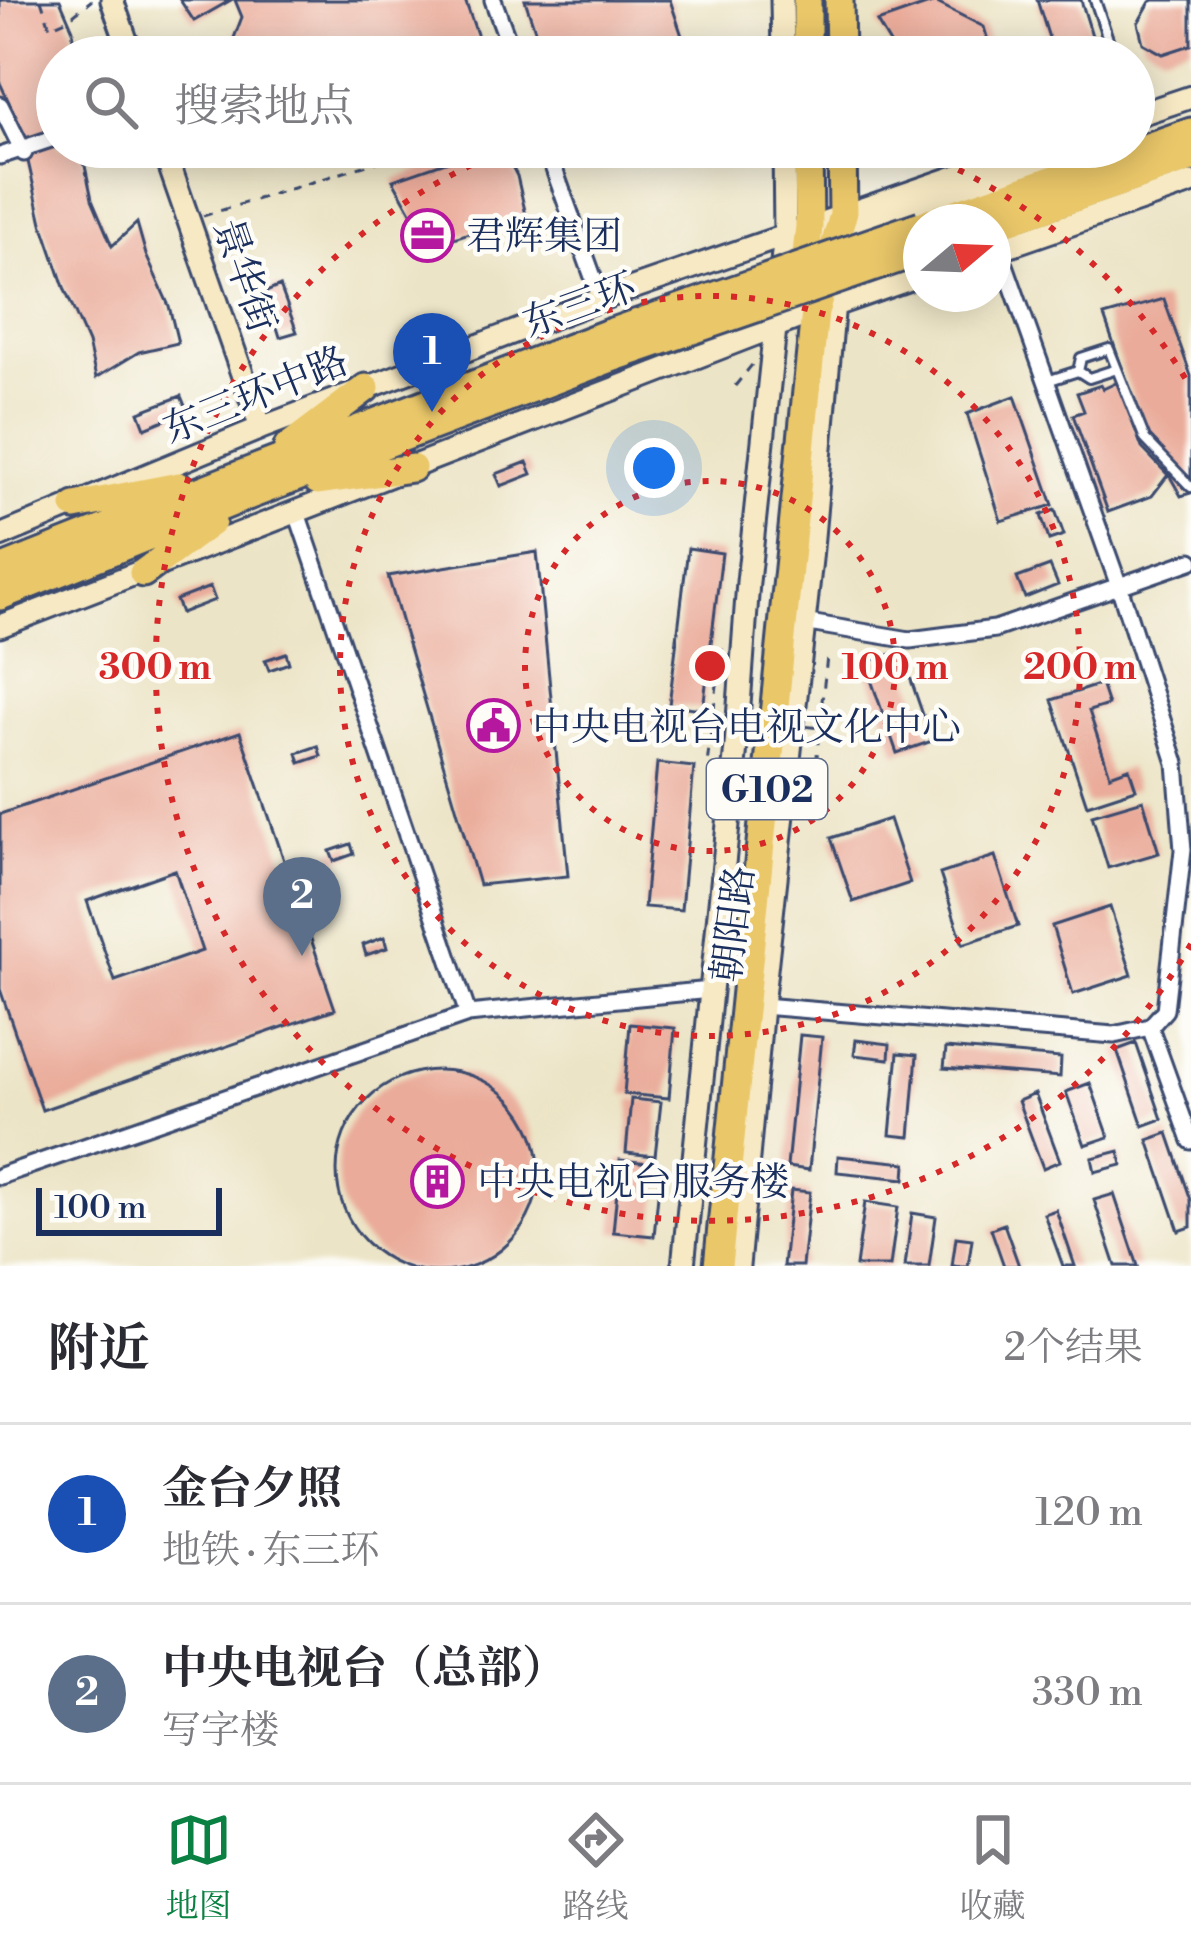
<!DOCTYPE html>
<html lang="zh">
<head>
<meta charset="utf-8">
<style>
	body { margin:0; font-family:"Libre Bodoni","Noto Serif SC",serif; background:#f7f7f7; color:#2b2b33 }
	.compass { position:absolute; left:903px; top:204px; width:108px; height:108px; border-radius:50%; background:#fff; box-shadow:0 6px 30px #0003; rotate:71deg }
	.scale { position:absolute; left:36px; bottom:30px; width:186px; box-sizing:border-box; padding-left:12px; border:6px solid #1b2f5e; border-top:0; font-size:33px; line-height:42px; white-space:nowrap; color:#1b2f5e; -webkit-text-stroke:9px #fdfcf7; paint-order:stroke }
	.you { position:absolute; left:654px; top:468px; width:42px; height:42px; margin:-30px; border:9px solid #fff; border-radius:50%; background:#1a73e8; box-shadow:0 0 0 18px #1a73e833 }
	.badge { display:grid; place-items:center; width:78px; height:78px; border-radius:50%; background:#0b8043; color:#fff; font-size:39px; font-weight:700 }
	.pin { position:absolute; translate:-50% -99px; filter:drop-shadow(0 3px 6px #0008) }
	.pin::after { content:''; position:absolute; top:63px; width:42px; height:36px; background:inherit; clip-path:polygon(0 0,100% 0,50% 100%) }
	.list { margin:0; padding:0; list-style:none }
	h2 { display:flex; justify-content:space-between; align-items:center; height:156px; margin:0; padding:0 48px; font-size:51px }
	h2 small { font-size:39px; font-weight:400; color:#7c7c81 }
	.list li { display:grid; grid-template-columns:78px 1fr auto; gap:36px; align-items:center; box-sizing:border-box; height:180px; padding:0 48px; border-top:3px solid #e1e1e2 }
	.list b { display:block; font-size:45px; white-space:nowrap }
	.list p { margin:0; font-size:39px; white-space:nowrap; color:#7c7c81 }
	.list em { font-size:39px; font-style:normal; color:#7c7c81 }
	.icon { flex:none; width:66px; height:66px; fill:none; stroke:currentColor; stroke-width:2; stroke-linecap:round; stroke-linejoin:round }
	.map { position:relative; flex:none; width:1191px; height:1266px; overflow:hidden }
	.search { position:absolute; background:#fff; box-shadow:0 6px 30px #0003; left:36px; right:36px; top:36px; height:132px; display:flex; align-items:center; gap:30px; box-sizing:border-box; padding:0 42px; border-radius:66px; color:#7c7c81; font-size:45px }
	.sheet { height:516px; background:#fff }
	nav { display:flex; justify-content:space-around; align-items:center; box-sizing:border-box; height:168px; border-top:3px solid #e1e1e2; background:#fff; font-size:33px; color:#7c7c81 }
	nav a { display:grid; justify-items:center; gap:6px }
	nav .on { color:#0b8043 }
	.map>svg:first-child { display:block }
	.building { fill:#eaab9a; fill-rule:evenodd }
	.lines { fill:none; stroke-linecap:round; stroke-linejoin:round }
	.lane-casing { stroke:#3a4a6e; stroke-width:14 }
	.street-casing { stroke:#3a4a6e; stroke-width:21 }
	.secondary-casing { stroke:#3a4a6e; stroke-width:27 }
	.highway-casing { stroke:#3a4a6e; stroke-width:33 }
	.path { stroke:#3a4a6e; stroke-width:3; stroke-dasharray:9 9; stroke-linecap:butt }
	.lane { stroke:#fff; stroke-width:8 }
	.street { stroke:#fff; stroke-width:15 }
	.secondary { stroke:#f7e9c3; stroke-width:21 }
	.highway { stroke:#eac769; stroke-width:27 }
	.highway-bridge-casing { stroke:#3a4a6e; stroke-width:33; stroke-linecap:butt }
	.path-bridge { stroke:#3a4a6e; stroke-width:3; stroke-dasharray:9 9; stroke-linecap:butt }
	.highway-bridge { stroke:#eac769; stroke-width:27 }
	.ring { fill:none; stroke:#d62828; stroke-width:6; stroke-dasharray:6 12 }
	.labels { text-anchor:middle; stroke-width:9; stroke-linejoin:round; paint-order:stroke }
	.shield { fill:#fdfcf7; stroke:#5f6c8c; stroke-width:3 }
	.shield-label { font-size:36px; font-weight:bold; fill:#1b2f5e }
	.poi-label { font-size:39px; fill:#1b2f5e; stroke:#fdfcf7; text-anchor:start }
	.street-label { font-size:39px; fill:#1b2f5e; stroke:#fdfcf7 }
	.centre { fill:#d62828; stroke:#fdfcf7; stroke-width:6 }
	.ring-label { font-size:36px; text-anchor:middle; font-weight:bold; fill:#d62828; stroke:#fdfcf7; stroke-width:9; stroke-linejoin:round; paint-order:stroke }
</style>
</head>
<body>
<div class="map">
<svg width="1191" height="1266" viewBox="0 0 1191 1266">
	<rect width="100%" height="100%" fill="#fdfcf7"/>
	<filter id="ink" filterUnits="userSpaceOnUse"><feTurbulence type="fractalNoise" baseFrequency=".00833" numOctaves="2"/><feDisplacementMap in="SourceGraphic" scale="24" xChannelSelector="R" yChannelSelector="G"/><feConvolveMatrix kernelMatrix="1 2 1 2 8 2 1 2 1" color-interpolation-filters="sRGB"/></filter>
	<filter id="wash" filterUnits="userSpaceOnUse"><feTurbulence type="fractalNoise" baseFrequency=".004" numOctaves="4" result="noise"/><feDisplacementMap in="SourceGraphic" scale="48" xChannelSelector="R" yChannelSelector="G"/><feGaussianBlur stdDeviation="2.7" result="paint"/><feColorMatrix in="noise" values="0 0 0 0 0 0 0 0 0 0 0 0 0 0 0 0 0 1.4 0 .05"/><feComposite in="paint" operator="in"/></filter>
	<g filter="url(#wash)">
		<rect width="100%" height="100%" fill="#ece4c6"/>
		<g id="blocks">
			<path class="building" d="M0,0h60l13,30 -1,27h-15v90h24l11,52 20,47 25,-23 9,32 23,51 9,37 -39,9 -43,26 -8,-35 -23,-53 -23,-67 -22,-97 -20,-43z
				M180,0h51l-37,21z
				M235,0h230l20,57h-244l-7,-19 8,-21z
				M525,0h145l19,57h-145z
				M1037,0h44l16,52 -15,5h-27z
				M1154,0h37v45l-28,9 -20,-11 -5,-20 12,-21z
				M935,2l49,25 9,30h-95l-21,-35z
				M489,147h13l15,29 9,39 -110,35 -4,-36 -19,-34z
				M280,286l17,46 -17,5 -14,-45z
				M1164,299l27,77v117l-10,3 -38,-67 -39,-113z
				M1118,382l24,66 26,27 -16,21 -44,16 -35,-97 11,-4 -7,-18 24,-8 2,4z
				M181,396l6,15 -42,17 -6,-16z
				M1015,396l38,109 -52,16 -34,-107z
				M527,462l5,12 -31,12 -5,-12z
				M1055,510l9,25 -15,5 -8,-25z
				M688,548l34,5 -19,156 -34,-4z
				M537,552l31,324 -89,9 -91,-309z
				M1050,566l8,19 -33,13 -8,-20z
				M210,587l5,13 -34,13 -5,-13z
				M901,651l31,90 -35,12 -32,-90z
				M286,653l3,10 -20,7 -4,-10z
				M1101,684l7,21 -19,6 21,64 19,-7 7,21 -49,16 -35,-105z
				M240,732l95,277 -293,101 -42,-121v-175zM175,870l27,81 -87,30 -28,-80z
				M318,746l3,10 -21,7 -3,-10z
				M657,763l37,4 -13,143 -37,-3z
				M1143,800l16,53 -51,15 -16,-53z
				M889,819l21,64 -57,19 -22,-64z
				M351,844l3,10 -20,7 -4,-10z
				M995,856l23,70 -55,18 -23,-70z
				M1110,907l22,68 -59,19 -21,-68z
				M384,937l3,11 -21,7 -3,-10z
				M630,1024l45,4 -6,70 -45,-4z
				M800,1035l22,2 -13,133 -22,-3z
				M856,1040l34,4 -1,15 -35,-4z
				M1136,1043l26,76 -19,7 -26,-76z
				M946,1048l115,10 -1,19 -116,-9z
				M898,1053l19,2 -7,82 -20,-2z
				M337 1171a101 101 0 1 1 202 0a101 101 0 1 1-202 0Z
				M1090,1083l19,54 -24,8 -19,-53z
				M1035,1094l25,67 -17,7 -25,-67z
				M631,1099l30,3 -6,54 -29,-3z
				M1168,1133l23,67v27l-12,4 -31,-91z
				M1119,1151l3,14 -27,7 -3,-14z
				M838,1156l68,7 -1,16 -68,-7z
				M620,1160l41,4 -7,72 -41,-4z
				M791,1190l19,2 -8,74h-19z
				M1114,1194l24,72h-22l-22,-66z
				M865,1202l33,5 -8,59h-34z
				M1056,1210l19,56h-12l-19,-52z
				M912,1213l24,4 -7,49h-24z
				M1004,1224l15,42h-15l-13,-37z
				M956,1237l16,2 -4,27h-16z"/>
		</g>
	</g>
	<g filter="url(#ink)">
		<use href="#blocks" fill-opacity="0" stroke="#3a4a6e" stroke-width="3"/>
		<g class="lines">
			<defs>
				<path id="lane" d="M1095,0l19,57
					M1117,369l28,70 46,48
					M1047,381l31,-10 11,7 28,-9 -8,-20 -28,9 -3,13"/>
				<path id="street" d="M493,0l21,57
					M0,105l24,48
					M546,147l55,152
					M0,156l57,-19
					M999,248l120,338 57,177 7,87 -18,160 -15,17
					M297,513l171,501
					M803,622l107,18 85,-11 196,-68
					M762,1006l352,29 36,-8 41,114
					M0,1176l468,-162 242,-24"/>
				<path id="secondary" d="M112,0l20,57
					M782,0l1,57
					M1134,116l57,-19
					M163,147l98,281
					M829,241l248,-88 7,-6
					M993,251l198,-68
					M0,536l261,-108 340,-129 441,-152
					M0,626l800,-309 121,-42
					M683,1266l53,-520 12,-164 37,-348 -1,-87
					M738,1266l24,-260 49,-447 26,-290"/>
				<path id="highway" d="M807,0v57
					M839,0l1,57
					M930,222l261,-90
					M993,226l198,-68
					M803,283l6,-57 -1,-79
					M288,447l78,-59
					M318,481l94,-13
					M75,506l104,-20
					M0,570l242,-96 367,-141
					M143,573l69,-51
					M0,596l250,-101 367,-139
					M718,1266l97,-954 28,-97 -1,-68"/>
			</defs>
			<use href="#lane" class="lane-casing"/>
			<use href="#street" class="street-casing"/>
			<use href="#secondary" class="secondary-casing"/>
			<use href="#highway" class="highway-casing"/>
			<path class="path" d="M41,0l9,27 18,-8 24,-19
				M203,216l222,-69
				M735,386l20,-25
				M713,715l-6,50 13,3
				M807,770l9,1 3,-43"/>
			<use href="#lane" class="lane"/>
			<use href="#street" class="street"/>
			<use href="#secondary" class="secondary"/>
			<use href="#highway" class="highway"/>
			<defs>
				<path id="highway-bridge" d="M609,333l312,-108
					M617,356l304,-105"/>
			</defs>
			<use href="#highway-bridge" class="highway-bridge-casing"/>
			<path class="path-bridge" d="M722,648l-9,67 106,13 8,-71"/>
			<use href="#highway-bridge" class="highway-bridge"/>
		</g>
	</g>
	<g class="ring">
		<circle cx="710" cy="666" r="185"/>
		<circle cx="710" cy="666" r="370"/>
		<path d="M1191 944A555 555 0 1 1 511 148M909 148A555 555 0 0 1 1191 388"/>
	</g>
	<defs>
		<symbol id="office-ring" viewBox="-11 -11 22 22"><circle r="9.5" fill="#fdfcf7" stroke="#b5179e" stroke-width="1.5"/><path d="M-6-3h4V-5.5h4V-3h4V5H-6ZM-1-4.5V-3h2v-1.5ZM-6 0V1H6V0Z" fill="#b5179e"/></symbol>
		<symbol id="civic-ring" viewBox="-11 -11 22 22"><circle r="9.5" fill="#fdfcf7" stroke="#b5179e" stroke-width="1.5"/><path d="M-.6-6.5H3V-4.5H.6V-3L4-1V1h2V6H-6V1h2V-1L-.6-3ZM-1.2 2.5V6h2.4V2.5Z" fill="#b5179e"/></symbol>
		<symbol id="building-ring" viewBox="-11 -11 22 22"><circle r="9.5" fill="#fdfcf7" stroke="#b5179e" stroke-width="1.5"/><path d="M-4-6H4V6H1V3H-1V6H-4ZM-2.5-4.3h1.7v1.8h-1.7ZM.8-4.3h1.7v1.8H.8ZM-2.5-1h1.7V.8h-1.7ZM.8-1h1.7V.8H.8Z" fill="#b5179e"/></symbol>
	</defs>
	<g fill-rule="evenodd">
		<use href="#office-ring" x="398" y="206" width="59" height="59"/>
		<use href="#civic-ring" x="464" y="696" width="59" height="59"/>
		<use href="#building-ring" x="408" y="1152" width="59" height="59"/>
	</g>
	<g class="labels">
		<rect class="shield" x="707" y="759" width="120" height="60" rx="9"/>
		<g class="shield-label">
			<text x="767" y="802">G102</text>
		</g>
		<g class="poi-label">
			<text x="466" y="249">君辉集团</text>
			<text x="532" y="740">中央电视台电视文化中心</text>
			<text x="477" y="1195">中央电视台服务楼</text>
		</g>
		<g class="street-label">
			<text transform="translate(246 275) rotate(71)" y="14">景华街</text>
			<text transform="translate(579 304) rotate(-20)" y="14">东三环</text>
			<text transform="translate(255 394) rotate(-22)" y="14">东三环中路</text>
			<text transform="translate(732 924) rotate(-83)" y="14">朝阳路</text>
		</g>
	</g>
	<circle cx="710" cy="666" r="18" class="centre"/>
	<g class="ring-label">
		<text x="895" y="679">100 m</text>
		<text x="1080" y="679">200 m</text>
		<text x="155" y="679">300 m</text>
	</g>
</svg>
<svg class="compass" viewBox="-18 -18 36 36"><path d="M0-13l5 13h-10z" fill="#e53935"/><path d="M0 13l5-13h-10z" fill="#7c7c81"/></svg>
<div class="scale">100 m</div>
<div class="you"></div>
<div class="pin badge" style="left:432px;top:412px;background:#1a4fb4">1</div>
<div class="pin badge" style="left:302px;top:956px;background:#5c6f8a">2</div>
<div class="search"><svg class="icon" aria-label="search" viewBox="0 0 24 24"><circle cx="10" cy="10" r="6"/><path d="M15 15l6 6"/></svg>搜索地点</div>
</div>
<section class="sheet">
<h2>附近<small>2个结果</small></h2>
<ul class="list">
<li><span class="badge" style="background:#1a4fb4">1</span><div><b>金台夕照</b><p>地铁 · 东三环</p></div><em>120 m</em></li>
<li><span class="badge" style="background:#5c6f8a">2</span><div><b>中央电视台（总部）</b><p>写字楼</p></div><em>330 m</em></li>
</ul>
</section>
<nav>
<a class="on"><svg class="icon" aria-label="map" viewBox="0 0 24 24"><path d="M3 6l6-2 6 2 6-2v14l-6 2-6-2-6 2zM9 4v14M15 6v14"/></svg>地图</a>
<a><svg class="icon" aria-label="directions" viewBox="0 0 24 24"><path d="M12 3l9 9-9 9-9-9zM9 14v-3h6M13 9l2 2-2 2"/></svg>路线</a>
<a><svg class="icon" aria-label="saved" viewBox="0 0 24 24"><path d="M7 4h10v16l-5-4-5 4z"/></svg>收藏</a>
</nav>
</body>
</html>
